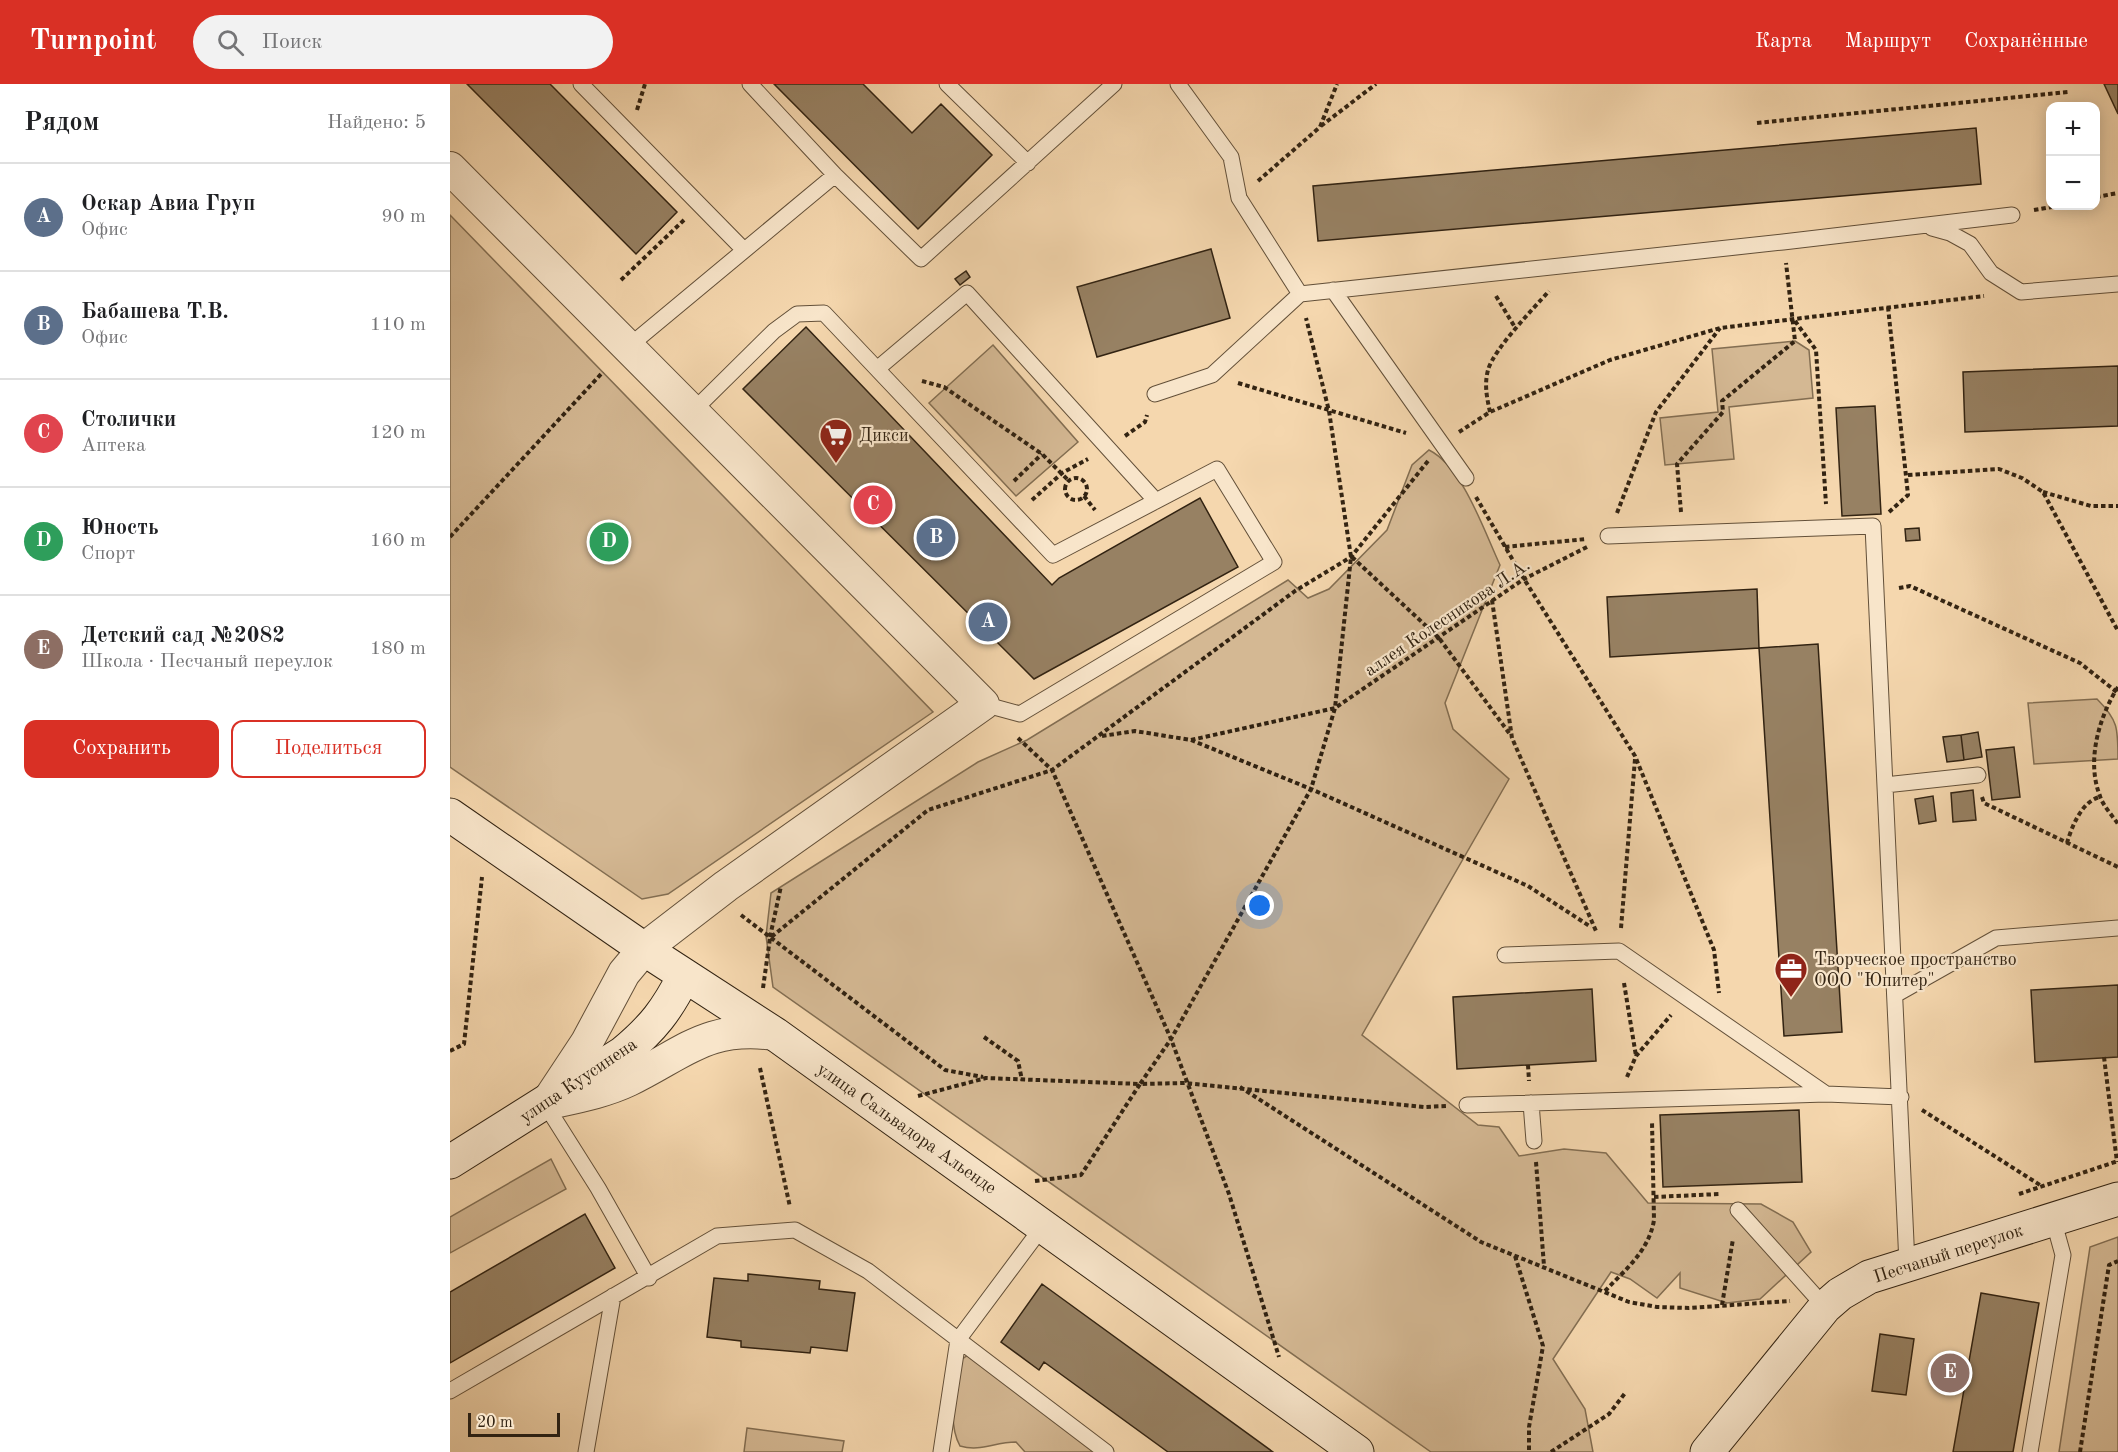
<!DOCTYPE html>
<html lang="ru">
<head>
<meta charset="utf-8">
<style>
	body { margin:0; font-family:"Old Standard TT",serif; background:#f2f2f2; color:#202124 }
	.controls { position:absolute; right:18px; top:18px; display:grid; overflow:hidden; border-radius:12px; box-shadow:0 3px 15px #0003 }
	.controls button { width:54px; height:54px; display:grid; place-items:center; padding:0; border:0; border-bottom:2px solid #e0e0e0; background:#fff; color:#202124; font:30px sans-serif }
	.scale { position:absolute; left:18px; bottom:15px; width:92px; box-sizing:border-box; padding-left:6px; border:3px solid #322312; border-top:0; font-size:16px; line-height:21px; white-space:nowrap; color:#322312; -webkit-text-stroke:4px #f8e5ca; paint-order:stroke }
	.you { position:absolute; left:810px; top:822px; width:21px; height:21px; margin:-15px; border:4px solid #fff; border-radius:50%; background:#1a73e8; box-shadow:0 0 0 9px #1a73e833 }
	.badge { display:grid; place-items:center; width:39px; height:39px; border-radius:50%; background:#d93025; color:#fff; font-size:20px; font-weight:700 }
	.pin { position:absolute; translate:-50% -50%; border:3px solid #fff; box-shadow:0 2px 6px #0006 }
	.list { margin:0; padding:0; list-style:none }
	h2 { display:flex; justify-content:space-between; align-items:center; height:78px; margin:0; padding:0 24px; font-size:26px }
	h2 small { font-size:20px; font-weight:400; color:#757577 }
	.list li { display:grid; grid-template-columns:39px 1fr auto; gap:18px; align-items:center; box-sizing:border-box; height:108px; padding:0 24px; border-top:2px solid #e0e0e0 }
	.list b { display:block; font-size:22px; white-space:nowrap }
	.list p { margin:0; font-size:20px; white-space:nowrap; color:#757577 }
	.list em { font-size:20px; font-style:normal; color:#757577 }
	.actions { display:flex; gap:12px; padding:18px 24px }
	.actions a { flex:1; padding:14px 0; border:2px solid #d93025; border-radius:12px; text-align:center; font-size:21px; color:#d93025 }
	.actions .main { background:#d93025; color:#fff }
	.icon { flex:none; width:33px; height:33px; fill:none; stroke:currentColor; stroke-width:2; stroke-linecap:round; stroke-linejoin:round }
	.map { position:relative; flex:none; width:1668px; height:1368px; overflow:hidden }
	header { display:flex; align-items:center; gap:36px; box-sizing:border-box; height:84px; padding:0 30px; background:#d93025; color:#fff }
	header strong { font-size:28px }
	nav { display:flex; gap:33px; margin-inline-start:auto; font-size:21px }
	.search { width:420px; height:54px; background:#f2f2f2; display:flex; align-items:center; gap:15px; box-sizing:border-box; padding:0 21px; border-radius:33px; color:#757577; font-size:22px }
	main { display:flex }
	aside { flex:1; background:#fff }
	.map>svg:first-child { display:block }
	.green { fill:#d4b893; stroke:#836e52; stroke-width:1.5 }
	.building { fill:#978163; stroke:#322312; stroke-width:1.5 }
	.lines { fill:none; stroke-linecap:round; stroke-linejoin:round }
	.lane-casing { stroke:#635039; stroke-width:17 }
	.street-casing { stroke:#635039; stroke-width:34 }
	.secondary-casing { stroke:#322312; stroke-width:35 }
	.path { stroke:#322312; stroke-width:4; stroke-dasharray:4.5 3; stroke-linecap:butt }
	.lane { stroke:#f8e5ca; stroke-width:15 }
	.street { stroke:#f8e5ca; stroke-width:32 }
	.secondary { stroke:#f8e5ca; stroke-width:33 }
	.labels { text-anchor:middle; stroke-width:4.5; stroke-linejoin:round; paint-order:stroke }
	.poi-label { font-size:18px; fill:#322312; stroke:#f8e5ca; text-anchor:start }
	.street-label { font-size:18px; fill:#322312; stroke:#f8e5ca }
</style>
</head>
<body>
<header>
<strong>Turnpoint</strong>
<div class="search"><svg class="icon" aria-label="search" viewBox="0 0 24 24"><circle cx="10" cy="10" r="6"/><path d="M15 15l6 6"/></svg>Поиск</div>
<nav><a>Карта</a><a>Маршрут</a><a>Сохранённые</a></nav>
</header>
<main>
<aside>
<h2>Рядом<small>Найдено: 5</small></h2>
<ul class="list">
<li><span class="badge" style="background:#5c6f8a">A</span><div><b>Оскар Авиа Груп</b><p>Офис</p></div><em>90 m</em></li>
<li><span class="badge" style="background:#5c6f8a">B</span><div><b>Бабашева Т.В.</b><p>Офис</p></div><em>110 m</em></li>
<li><span class="badge" style="background:#e0444e">C</span><div><b>Столички</b><p>Аптека</p></div><em>120 m</em></li>
<li><span class="badge" style="background:#2e9e5b">D</span><div><b>Юность</b><p>Спорт</p></div><em>160 m</em></li>
<li><span class="badge" style="background:#8d6e63">E</span><div><b>Детский сад №2082</b><p>Школа · Песчаный переулок</p></div><em>180 m</em></li>
</ul>
<div class="actions"><a class="main">Сохранить</a><a>Поделиться</a></div>
</aside>
<div class="map">
<svg width="1668" height="1368" viewBox="0 0 1668 1368">
	<rect width="100%" height="100%" fill="#f5d7ae"/>
	<filter id="stains"><feTurbulence type="fractalNoise" baseFrequency=".00333" numOctaves="4"/><feColorMatrix values="0 0 0 0 .2 0 0 0 0 .09 0 0 0 0 .02 0 0 0 .5 -.17"/></filter>
	<radialGradient id="worn" r=".72"><stop offset=".6" stop-color="#630" stop-opacity="0"/><stop offset="1" stop-color="#630" stop-opacity=".3"/></radialGradient>
	<path class="green" d="M0,131l483,497 -265,182 -26,5 -192,-132z
		M1345,257l14,9 4,48 -84,9 5,52 -69,6 -5,-47 58,-6 -6,-63z
		M543,261l85,97 -62,54 -87,-93z
		M979,366c34,17 55,81 71,115l-55,138 8,26 56,50 -147,256 116,90 21,2 20,29 45,-7 42,4 42,50 113,1 32,18 18,30 -51,47 -33,4 -47,-15v-15l-23,25 -27,-19 -19,-7 -58,87 32,50 8,43h-162l-658,-465 -7,-51 5,-43 207,-131 49,-22 261,-160 20,18 21,-9 58,-59 25,-65z
		M1647,615c21,21 21,29 21,60l-84,5 -6,-61z
		M101,1075l15,30 -116,64v-36z
		M1668,1153v215h-59l31,-205z
		M518,1271l129,97h-72l-9,-10c-22,0 -35,10 -56,4 -14,-26 -3,-58 1,-86z
		M297,1344l97,13 -2,11h-98z"/>
	<path class="building" d="M17,0h83l127,128 -41,42z
		M324,0h89l49,49 29,-29 51,51 -74,74z
		M1654,0h14v30z
		M1526,44l5,56 -663,57 -5,-55z
		M761,165l19,69 -133,39 -20,-70z
		M516,187l4,6 -10,8 -5,-6z
		M356,243l246,258 7,-7 141,-80 38,69 -204,112 -291,-290z
		M1668,282v60l-153,6 -2,-60z
		M1425,322l6,108 -39,2 -6,-108z
		M1469,444l1,12 -14,1 -1,-12z
		M1307,505l2,59 -149,9 -3,-60z
		M1368,560l24,388 -58,4 -25,-388z
		M1528,648l4,25 -18,3 -3,-25z
		M1511,651l3,25 -17,2 -4,-25z
		M1564,663l6,50 -28,3 -6,-50z
		M1523,706l3,30 -23,2 -2,-29z
		M1483,712l3,25 -17,3 -4,-25z
		M1668,901v72l-83,5 -4,-72z
		M1142,905l4,72 -139,8 -4,-72z
		M1349,1026l3,72 -139,5 -3,-72z
		M135,1130l30,54 -165,95v-71z
		M298,1190l72,7 -1,8 36,4 -8,58 -36,-4 -1,6 -69,-6v-6l-34,-4 7,-59 34,3z
		M592,1200l231,168h-105l-124,-90 -5,8 -38,-28z
		M1531,1209l58,10 -26,149h-60z
		M1430,1250l34,5 -8,56 -34,-4z"/>
	<g class="lines">
		<defs>
			<path id="lane" d="M131,0l163,166
				M300,0l85,91 86,84 193,-175
				M497,0l81,79
				M728,0l53,73 8,41 61,96
				M1482,144l18,5 20,11 21,29 30,19 97,-8
				M883,206l133,188
				M178,263l207,-172
				M427,285l90,-76 189,208
				M705,310l57,-19 88,-81 483,-52 229,-27
				M242,328l82,-81 23,-17 27,-1 229,242 164,-86 57,93 -254,152 -37,-10
				M1158,452l265,-10 34,738
				M1435,701l93,-10
				M1055,871l114,-4 207,143
				M1445,911l101,-57 122,-10
				M1081,1019l3,38
				M95,1020l53,84 51,90
				M1017,1021l359,-11 75,3
				M1288,1126l87,97
				M0,1307l267,-155 78,-6 73,41 238,181
				M136,1368l27,-156
				M491,1368l17,-112 85,-114
				M1580,1368l33,-197 -10,-36"/>
			<path id="street" d="M0,84l533,536 -257,182 -82,63 -20,24 -37,69 -39,59
				M99,1019c27,-6 55,-11 80,-23 57,-28 78,-55 146,-46"/>
			<path id="secondary" d="M0,731l194,134 131,85 582,418
				M0,1078l173,-109c30,-25 44,-43 61,-77
				M1257,1368l118,-145 15,-13 29,-17 249,-78"/>
		</defs>
		<use href="#lane" class="lane-casing"/>
		<use href="#street" class="street-casing"/>
		<use href="#secondary" class="secondary-casing"/>
		<path class="path" d="M187,26l8,-26
			M1307,39l311,-31
			M871,42l55,-42
			M808,97l62,-54 17,-43
			M1646,113l22,-4
			M1584,126l23,-4
			M171,196l63,-60
			M1046,212l20,33
			M1438,223l20,188 -19,17
			M1345,237l21,29 10,154
			M472,297l22,6 98,67 27,27
			M788,299l168,50
			M1040,328c-3,-14 -6,-27 -2,-42 6,-21 45,-61 61,-79
			M1009,348l31,-20 120,-52 110,-32 264,-32
			M675,352l20,-14 2,-7
			M1458,391l91,-6 23,9 21,14 75,139
			M615 405a11 11 0 1 1 22 0a11 11 0 1 1-22 0Z
			M564,397l28,-27
			M1593,408l48,14h27
			M634,412l11,14
			M1026,413l48,82 111,177 79,194 5,43
			M582,416l30,-27 26,-14
			M1231,428l-4,-48 46,-52 -1,-11 73,-60 -9,-78
			M1167,429l39,-101 64,-84
			M0,453l153,-165
			M1055,463l81,-8
			M902,473l87,81 73,99
			M1449,504l11,-2 170,77 38,30
			M1042,516l20,138 84,193
			M1668,603c-19,30 -32,74 -18,109 3,10 12,19 18,28
			M652,652l33,-5 56,9 120,49 217,97 63,41
			M568,654l34,32 119,269 58,155 50,163
			M741,656l144,-32 189,-129 65,-33
			M1532,713l2,6 134,64
			M1617,759c5,-17 15,-42 33,-46
			M291,831l204,155 38,7
			M1171,844l14,-169
			M320,853l11,-51
			M1174,899l12,73
			M313,904l7,-50 158,-128 124,-40 243,-179 56,-34 77,-96
			M534,953l34,24 4,19
			M0,967l14,-7 18,-167
			M1654,973l13,105
			M1078,981l1,16
			M310,984l30,139
			M1177,993l9,-21 35,-41
			M790,1003l241,155 148,60 28,5 32,1 101,-7
			M468,1012l68,-18 154,6 31,-45 140,-250 24,-81 16,-151 -22,-146 -23,-93
			M1472,1026l118,75
			M1086,1078l8,104
			M585,1097l46,-6 59,-91 45,-1 239,24 23,-1
			M1569,1110l99,-33
			M1204,1113l66,-3
			M1065,1172l28,90 -14,81v25
			M1155,1207c20,-21 44,-40 49,-71l-2,-99
			M1272,1221l11,-66
			M1101,1368l58,-38 17,-22
			M1630,1368l29,-187 9,-4"/>
		<use href="#lane" class="lane"/>
		<use href="#street" class="street"/>
		<use href="#secondary" class="secondary"/>
	</g>
	<defs>
		<symbol id="supermarket-pin" viewBox="-11 -11 22 30"><path d="M0 17L-7.5 6A9.5 9.5 0 1 1 7.5 6Z" fill="#8f2418" stroke="#f8e5ca"/><path d="M-6-5.5h2.5l.6 2H6L4.5 2H-2.5L-4.4-4H-6ZM-1.5 3.2a1.3 1.3 0 1 0 .1 0ZM3 3.2a1.3 1.3 0 1 0 .1 0Z" fill="#fff"/></symbol>
		<symbol id="office-pin" viewBox="-11 -11 22 30"><path d="M0 17L-7.5 6A9.5 9.5 0 1 1 7.5 6Z" fill="#8f2418" stroke="#f8e5ca"/><path d="M-6-3h4V-5.5h4V-3h4V5H-6ZM-1-4.5V-3h2v-1.5ZM-6 0V1H6V0Z" fill="#fff"/></symbol>
	</defs>
	<g fill-rule="evenodd">
		<use href="#supermarket-pin" x="367" y="332" width="38" height="52"/>
		<use href="#office-pin" x="1322" y="866" width="38" height="52"/>
	</g>
	<g class="labels">
		<g class="poi-label">
			<text x="409" y="357">Дикси</text>
			<text x="1364" y="881">Творческое пространство<tspan x="1364" dy="21">ООО "Юпитер"</tspan></text>
		</g>
		<g class="street-label">
			<text transform="translate(997 533) rotate(-34)" y="6">аллея Колесникова Л.А.</text>
			<text transform="translate(128 996) rotate(-34)" y="6">улица Куусинена</text>
			<text transform="translate(457 1044) rotate(35)" y="6">улица Сальвадора Альенде</text>
			<text transform="translate(1498 1169) rotate(-18)" y="6">Песчаный переулок</text>
		</g>
	</g>
	<rect width="100%" height="100%" filter="url(#stains)"/>
	<rect width="100%" height="100%" fill="url(#worn)"/>
</svg>
<div class="controls">
<button>+</button>
<button>−</button>
</div>
<div class="scale">20 m</div>
<div class="you"></div>
<div class="pin badge" style="left:538px;top:538px;background:#5c6f8a">A</div>
<div class="pin badge" style="left:486px;top:454px;background:#5c6f8a">B</div>
<div class="pin badge" style="left:423px;top:421px;background:#e0444e">C</div>
<div class="pin badge" style="left:159px;top:458px;background:#2e9e5b">D</div>
<div class="pin badge" style="left:1500px;top:1289px;background:#8d6e63">E</div>
</div>
</main>
</body>
</html>
